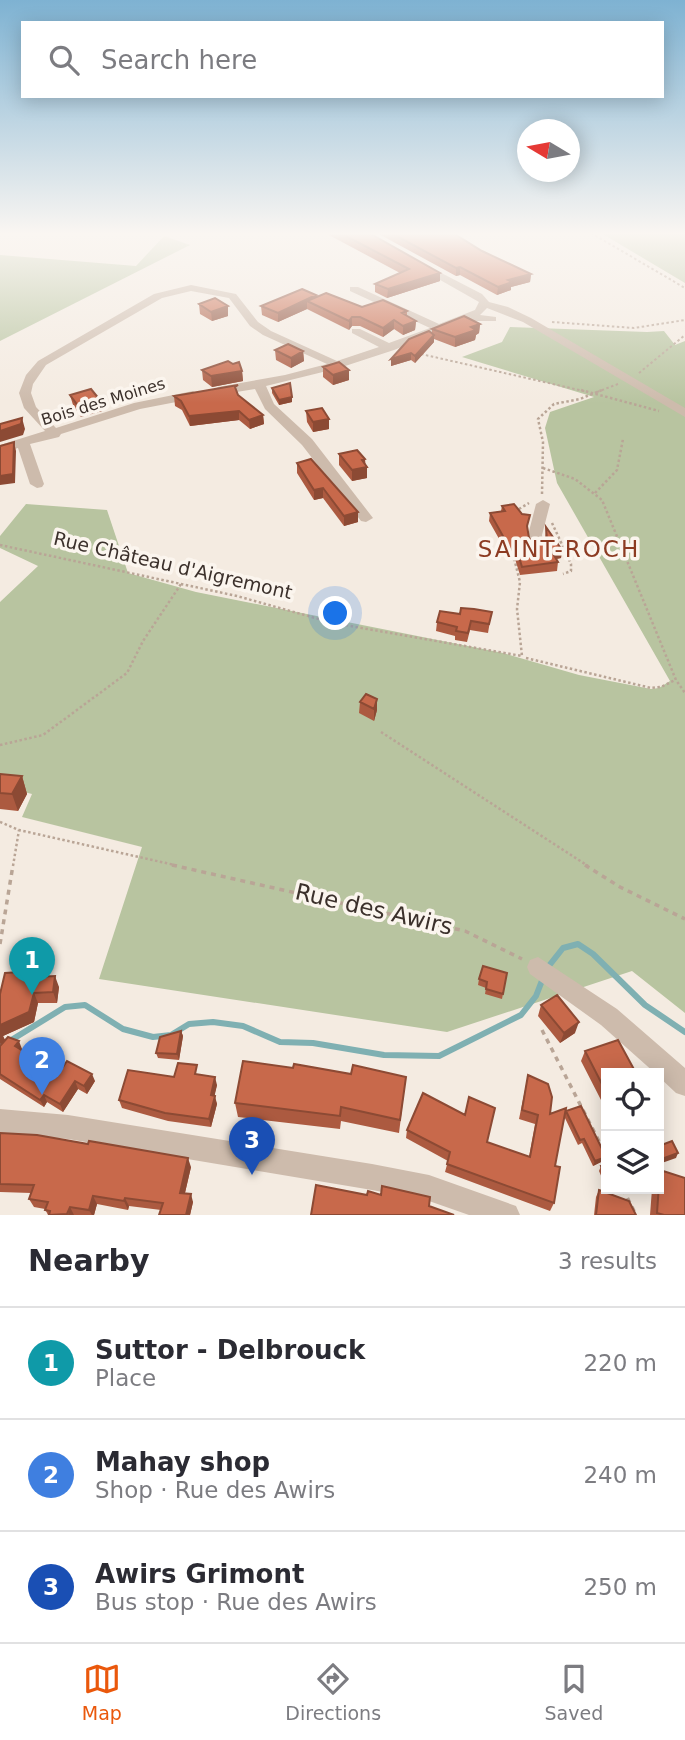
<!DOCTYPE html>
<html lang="en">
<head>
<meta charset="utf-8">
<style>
	body { margin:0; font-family:"DejaVu Sans",sans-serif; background:#f7f7f7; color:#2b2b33 }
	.controls { position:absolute; right:21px; bottom:21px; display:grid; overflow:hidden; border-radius:0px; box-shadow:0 4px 18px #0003 }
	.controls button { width:63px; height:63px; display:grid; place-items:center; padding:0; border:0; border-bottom:2px solid #e1e1e2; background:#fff; color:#2b2b33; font:35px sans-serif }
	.compass { position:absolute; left:517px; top:119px; width:63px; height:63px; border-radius:50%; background:#fff; box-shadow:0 4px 18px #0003; rotate:280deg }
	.you { position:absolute; left:336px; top:614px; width:24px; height:24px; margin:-18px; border:5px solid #fff; border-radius:50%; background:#1a73e8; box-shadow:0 0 0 10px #1a73e833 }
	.badge { display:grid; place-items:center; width:46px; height:46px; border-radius:50%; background:#ea580c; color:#fff; font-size:23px; font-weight:700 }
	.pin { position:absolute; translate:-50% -58px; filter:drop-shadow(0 2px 4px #0008) }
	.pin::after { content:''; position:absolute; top:37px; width:24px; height:21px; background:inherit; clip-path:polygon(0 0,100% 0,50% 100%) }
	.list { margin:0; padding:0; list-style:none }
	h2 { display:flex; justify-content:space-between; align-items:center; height:91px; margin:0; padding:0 28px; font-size:30px }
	h2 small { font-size:23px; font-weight:400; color:#7c7c81 }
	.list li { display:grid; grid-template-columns:46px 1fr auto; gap:21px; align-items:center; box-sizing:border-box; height:112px; padding:0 28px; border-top:2px solid #e1e1e2 }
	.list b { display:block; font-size:26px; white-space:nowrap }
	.list p { margin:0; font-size:23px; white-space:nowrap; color:#7c7c81 }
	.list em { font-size:23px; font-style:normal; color:#7c7c81 }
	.icon { flex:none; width:38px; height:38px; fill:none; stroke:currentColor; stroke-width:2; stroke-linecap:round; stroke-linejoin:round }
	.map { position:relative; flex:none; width:685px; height:1215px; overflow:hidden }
	.search { position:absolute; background:#fff; box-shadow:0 4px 18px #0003; left:21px; right:21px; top:21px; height:77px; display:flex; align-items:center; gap:18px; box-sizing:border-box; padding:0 24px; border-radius:0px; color:#7c7c81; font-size:26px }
	.sheet { height:427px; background:#fff }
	nav { display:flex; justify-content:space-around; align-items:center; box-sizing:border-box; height:98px; border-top:2px solid #e1e1e2; background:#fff; font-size:19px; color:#7c7c81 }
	nav a { display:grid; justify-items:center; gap:4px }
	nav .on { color:#ea580c }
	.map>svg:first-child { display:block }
	.green { fill:#b8c4a0 }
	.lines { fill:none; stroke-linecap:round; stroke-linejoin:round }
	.stream { stroke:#7fb0b2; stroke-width:6 }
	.path-far2 { stroke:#b9a596; stroke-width:2; stroke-dasharray:2.5 2.5; stroke-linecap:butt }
	.path-far1 { stroke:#b9a596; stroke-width:2.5; stroke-dasharray:2.5 2.5; stroke-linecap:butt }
	.path { stroke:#b9a596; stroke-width:3.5; stroke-dasharray:5 5; stroke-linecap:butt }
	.minor { fill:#cdbbac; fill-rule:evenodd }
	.wall { fill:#ac5a40 }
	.shaded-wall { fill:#8c4a34 }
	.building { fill:#c8694b; stroke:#8c4a34; stroke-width:2 }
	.labels { text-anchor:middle; stroke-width:7; stroke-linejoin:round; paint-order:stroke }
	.far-street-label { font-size:16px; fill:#3b302b; stroke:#fbf5ee }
	.street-label { font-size:19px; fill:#3b302b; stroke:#fbf5ee }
	.quarter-label { font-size:23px; letter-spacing:2px; fill:#8c3b22; stroke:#fbf5ee }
	.near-street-label { font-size:23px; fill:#3b302b; stroke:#fbf5ee }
</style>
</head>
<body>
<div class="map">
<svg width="685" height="1215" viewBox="0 0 685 1215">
	<rect width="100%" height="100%" fill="#f4ebe1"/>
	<path class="green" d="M601,233h84v50z
		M164,236l26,9 -190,96v-86l136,11z
		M510,327l137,5 17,-1 11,14 10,-4v672l-53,-42 -185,61 -348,-53 43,-132 -120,-30 10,-23 -32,-8v-184l38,-36 -38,-18v-12l26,-32 81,6 21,63 68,19 307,61 76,22 72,14 8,-1 11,-7 -113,-198 -12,-55 5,-16 44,-15 -132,-40 40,-15z"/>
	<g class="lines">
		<path class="stream" d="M548,967l15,-19 15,-4 15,10 52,51 40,27
			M0,1047l65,-40 20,-2 38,24 30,8 18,-2 18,-11 24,-2 30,4 37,16 33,1 71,12 55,1 82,-41 15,-19 7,-18"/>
		<path class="path-far2" d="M591,233l94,55
			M552,322l82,6 51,-8
			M421,354l167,38
			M639,373l46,-38
			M597,392l21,-8"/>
		<path class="path-far1" d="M581,390l78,21
			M543,468l32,11 27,21 74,180 9,13
			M595,493l22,-23 6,-31
			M542,494l1,-52 -5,-23 16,-15 26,-5 22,-9
			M519,509l10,-6
			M552,523l19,41v7l-8,3
			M0,545l237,51 96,27 189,33 -5,-47 3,-27 -6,-24
			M526,658l125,30 10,-1 14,-7
			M381,732l207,134
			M0,745l43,-10 84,-62 16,-32 38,-57
			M0,822l19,8 160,36
			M13,866l6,-36"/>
		<path class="path" d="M172,865l293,66 57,28
			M585,865l35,22 65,32
			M0,944l13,-79
			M542,1030l64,125
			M623,1189l13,26"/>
		<path class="minor" d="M422,263l60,31 7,8 19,5 23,11 154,90v9l-162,-95 -36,-14 -7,7 16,2v4h-30l-72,29 -55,18 -73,18 8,18 38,35 61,79 -7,4 -5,-1 -59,-76 -37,-36 -10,-20 -37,6 -6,-4 6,-4 67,-12 42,-11 -64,-29 -13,-9 -21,-28 -38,-7 -29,7 -116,67 -13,19 -2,9 5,14 20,21 78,-25 59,-12 6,4 -2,3 -57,11 -79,25 -2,3 -29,7 14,40 -2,3 -5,1 -7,-4 -12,-36 -18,5v-8l45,-14 -21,-23 -5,-15 7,-18 12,-14 116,-67 37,-9 45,9 22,28 13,9 66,30 42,-14 -27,-14v-4h8l29,14 41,-15 -80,-37v-4h8l81,37 36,-14 4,-8 -60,-34 -2,-2z
			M543,500l7,4 -8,31 2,11 -7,5 -7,-5 -2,-11 8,-31z
			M538,957l79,52 68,59v28l-9,-3 -17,-16v-4h-4l-54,-48 -71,-51 -3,-7 3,-7z
			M0,1109l68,6 304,49 57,11 87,31 4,9h-51l-40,-14 -57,-11 -304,-51 -68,-6z"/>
	</g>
	<path class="wall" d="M329,233h40l71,40v8l-53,17 -12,-6v-8l25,-11 -71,-38z
		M377,233h76l29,18 49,23 -1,8 -19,5v3l-14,5 -37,-20 -4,1z
		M316,295v2l46,10 45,4v5l9,5 -1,9 -12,5 -9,-6 -11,8 -23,-11h-8l-3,4 -42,-21 -29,13 -16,-7 -1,-9z
		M199,304l29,12 -16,5 -12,-7z
		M480,324l-1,9 -3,2 -1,5 -20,7 -21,-8v3l-19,21 -4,-3 -20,6v-7l41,-26v-4z
		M275,350l28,1 1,10 -13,7 -15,-8z
		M233,364l9,7 1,10 -31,6 -9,-7 -1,-10z
		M323,367l26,3v10l-16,5 -10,-8z
		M272,388l20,14 -13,3 -7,-12z
		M70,395l30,5 2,11 -21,6 -8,-12z
		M238,395l25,20 1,9 -14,5 -11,-9 -49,6 -8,-16 -7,-4 -1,-10z
		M306,411l23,8v10l-16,3 -6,-10z
		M339,454l26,5 2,19 -15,3 -13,-16z
		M297,463l61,59 -14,4 -21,-28 -9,2 -17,-27z
		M502,506l25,22 2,10 9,7 7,-4 1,-14 16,23 -1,8 -5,1 2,3 -1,9 -37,4 -5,-16 -4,1 -22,-39 1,-8 11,-2z
		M490,621l-2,12 -18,-3 -3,12 -12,-2v-4l-19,-5 1,-9z
		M377,699v11l-3,11 -15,-8 1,-11z
		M0,774l22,2 5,18 -9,17 -18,-2z
		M507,973l-5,26 -17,-5 1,-6 -8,-3 1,-6z
		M39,977l20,10 -2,16h-19l-4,19 -31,14 2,4 17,9v2l37,22 36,8 -8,13 -9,-5 -15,23 -16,-10 -3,5 -44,-28v-33l3,-3 -3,-49z
		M541,1005l34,28 -15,10 -22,-27z
		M181,1031l2,5 -4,24 -21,-2 -2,-5z
		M585,1051l21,22v25l-5,2 -20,-39z
		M293,1068l58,6 55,3 -7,56 -58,-12 -1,8 -102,-12 -3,-14z
		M199,1074v1l18,10 -3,11 3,8 -6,23 -43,-6 -46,-13 -3,-8 55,-23z
		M528,1075l22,39 5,52 -1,37 -4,8 -105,-39 3,-11 -42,-23 1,-8 80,12 42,15 6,-33 -16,-5z
		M566,1111l37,50 -10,5 -11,-23 -4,2 -14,-29z
		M0,1133l191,34 -6,26 8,9 -3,13h-31l2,-5 -32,-4 -1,4 -31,-6 -3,11h-46l-3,-6 -11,-2 -5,-8 2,-6 -31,-1z
		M606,1165v22l-7,-16 2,-5z
		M660,1170l25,45h-35l2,-26h7v-16z
		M599,1190l37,25h-42l2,-18z"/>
	<path class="shaded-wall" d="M460,267v8l-4,1v-8z
		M440,273v8l-53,17 1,-9z
		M531,274l-1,8 -19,5v3l-14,5 1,-8 10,-7z
		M316,295v9l-9,-3v8l-29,13v-9z
		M228,306v10l-16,5 -1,-9z
		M352,317v9l-3,4v-9z
		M394,320v9l-11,8v-9z
		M416,321l-1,9 -12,5v-9z
		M480,324l-1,9 -3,2 -1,5 -20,7v-10l16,-10z
		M434,335v7l-19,21v-7z
		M303,351l1,10 -13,7v-10z
		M411,353v7l-20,6v-7z
		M349,370v10l-16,5v-10z
		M242,371l1,10 -31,6 -1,-11z
		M292,397v5l-13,3v-5z
		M100,400l2,11 -21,6 -2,-10z
		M239,411v9l-49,6 -1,-10z
		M263,415l1,9 -14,5 -1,-9z
		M22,418l3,11 -2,6 -23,7v-11z
		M329,419v10l-16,3v-10z
		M14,442l2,9 -1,32 -15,2v-9z
		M365,459l-1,8h3v11l-15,3v-11l10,-10z
		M323,488v10l-9,2v-10z
		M358,512v10l-14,4v-10z
		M517,550l-2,9 -4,1 1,-8z
		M562,550l-1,8 -10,2 1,-8z
		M377,699v11l-3,11v-12z
		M22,776l5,18 -9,17 -6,-17z
		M55,976l4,11 -2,16 -4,-11z
		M34,993l4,10 -4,19 -31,14 3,6 -6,2v-19z
		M579,1022l-4,11 -15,10 4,-10z
		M181,1031l2,5 -4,24 -2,-6z
		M19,1041l3,8 -3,5 -4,-8z
		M92,1074l3,7 -8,13 -3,-8z
		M215,1077l2,8 -4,18 -2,-8z
		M75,1081l3,8 -15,23 -3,-8z
		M605,1090h1v8l-5,2z
		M44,1095l3,7 -3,5 -4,-7z
		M215,1096l2,8 -6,23 -2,-8z
		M678,1153l-2,5 -17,6v-4z
		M606,1157l-3,4 -10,5 2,-5z
		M188,1158l3,9 -8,34 -3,-8z
		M191,1194l2,8 -3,13h-4z
		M93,1196l4,8 -3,11h-2l-3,-5z
		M125,1198l4,8 -1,4 -4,-9z
		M70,1207l4,8h-6z"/>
	<path class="building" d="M340,233h29l71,40 -52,16 -13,-5 34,-15z
		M391,233h62l29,18 49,23 -23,6 4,2 -14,5 -38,-20 -4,1z
		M302,289l14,6 -38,18 -17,-7z
		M326,293l36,14 21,-7 24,11 -5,2 14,8 -13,5 -9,-6 -11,8 -23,-11h-8l-3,4 -42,-20z
		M215,298l13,8 -17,6 -12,-8z
		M464,316l16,8 -9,3 5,3 -21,7 -23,-8z
		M429,331l5,4 -19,21 -4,-3 -20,6 18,-20z
		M288,344l15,7 -12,7 -16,-8z
		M228,361l5,3 6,-2 3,9 -31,5 -9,-6z
		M339,362l10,8 -16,5 -10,-8z
		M290,383l2,14 -13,3 -7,-12z
		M238,385l-3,2 3,8 25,20 -14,5 -10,-9 -50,5 -8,-15 -7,-5z
		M91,389l9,11 -21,7 -9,-12z
		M322,408l7,11 -16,3 -7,-11z
		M22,418l-1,6 -21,7v-7z
		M14,442l-1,32 -13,2v-30z
		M357,450l8,9 -3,1 5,7 -15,3 -13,-16z
		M311,459l47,53 -14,4 -21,-28 -9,2 -17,-27z
		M514,504l8,10 8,1 -3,11 2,12 9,7 9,-5 -1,-13 16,23 -10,2 6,10 -36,5 -5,-17 -5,2 -22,-39 15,-2 -3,-5z
		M461,608l13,1 18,3 -3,12 -18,-3 -3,12 -12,-2 1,-4 -20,-5 3,-11 20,3z
		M366,694l11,5 -3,10 -14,-7z
		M0,774l22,2 -10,18 -12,-1z
		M483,966l24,7 -4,21 -17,-5 1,-7 -8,-3z
		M37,971l-1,6 19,-1 -2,16 -19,1 -5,19 -29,13v-31l5,-21z
		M557,995l22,27 -15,11 -23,-28z
		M181,1031l-4,23 -21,-1 4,-16z
		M8,1037l11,4 -4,5 44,27 8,-12 25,13 -8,12 -9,-5 -15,23 -16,-9 -4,5 -40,-26v-28z
		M618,1040l18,33h-30v17h-1l-20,-39z
		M243,1061l50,7 1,-4 57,10 2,-9 53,12 -6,43 -59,-13 -1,9 -105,-13z
		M178,1063l19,2 -2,9 20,3 -4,18 4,1 -6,23 -44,-6 -46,-13 9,-30 46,7z
		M528,1075l20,9 4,13 -2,17 16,-6 -11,58 5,1 -6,36 -107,-39 3,-12 -43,-22 16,-37 42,22 4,-18 26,11 -8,34 43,15 8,-42 -16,-5z
		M581,1106l25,51 -11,4 -11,-22 -4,1 -14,-29z
		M0,1133l37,2 51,9 1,-3 99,17 -8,35 11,1 -5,21h-27l4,-12 -38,-5 -1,3 -31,-5 -4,14 -19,-3 -3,7 -18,1 1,-4 -5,-1 3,-8 -19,-3 5,-14 -34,-1z
		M672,1141l6,12 -19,7v-14z
		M606,1165v13l-5,-12z
		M660,1170l25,8v37h-21l-7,-2z
		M316,1185l51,10 1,-4 13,4 1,-9 48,11 -1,9 25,9h-143z
		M599,1190l30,11 7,14h-40z"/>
	<linearGradient id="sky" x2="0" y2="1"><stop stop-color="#7eb2d2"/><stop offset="0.58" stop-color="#faf6f2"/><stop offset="1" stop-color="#faf6f2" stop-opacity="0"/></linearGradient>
	<rect width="685" height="403" fill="url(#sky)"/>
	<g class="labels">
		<g class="far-street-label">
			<text transform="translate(103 401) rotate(-17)" y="6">Bois des Moines</text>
		</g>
		<g class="street-label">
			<text transform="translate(173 565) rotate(13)" y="7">Rue Château d'Aigremont</text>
		</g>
		<g class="quarter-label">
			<text x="559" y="557">SAINT-ROCH</text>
		</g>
		<g class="near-street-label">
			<text transform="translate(374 909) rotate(13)" y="8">Rue des Awirs</text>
		</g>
	</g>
</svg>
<div class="controls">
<button><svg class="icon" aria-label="locate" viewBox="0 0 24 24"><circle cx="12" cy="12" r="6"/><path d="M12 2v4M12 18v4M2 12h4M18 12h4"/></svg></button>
<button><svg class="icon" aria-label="layers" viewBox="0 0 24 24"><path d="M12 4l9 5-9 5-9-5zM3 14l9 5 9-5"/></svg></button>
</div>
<svg class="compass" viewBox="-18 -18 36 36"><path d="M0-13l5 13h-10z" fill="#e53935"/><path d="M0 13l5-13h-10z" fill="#7c7c81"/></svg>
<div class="you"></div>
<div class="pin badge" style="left:32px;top:995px;background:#0f9aa8">1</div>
<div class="pin badge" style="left:42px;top:1095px;background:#3f7fe0">2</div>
<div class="pin badge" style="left:252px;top:1175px;background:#1a4fb4">3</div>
<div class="search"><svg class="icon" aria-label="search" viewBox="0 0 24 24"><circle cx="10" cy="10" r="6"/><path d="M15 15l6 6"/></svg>Search here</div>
</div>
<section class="sheet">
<h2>Nearby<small>3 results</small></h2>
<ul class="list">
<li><span class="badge" style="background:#0f9aa8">1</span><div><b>Suttor - Delbrouck</b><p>Place</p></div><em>220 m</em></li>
<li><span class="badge" style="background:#3f7fe0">2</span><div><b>Mahay shop</b><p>Shop · Rue des Awirs</p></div><em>240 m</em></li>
<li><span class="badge" style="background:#1a4fb4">3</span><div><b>Awirs Grimont</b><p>Bus stop · Rue des Awirs</p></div><em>250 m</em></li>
</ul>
</section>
<nav>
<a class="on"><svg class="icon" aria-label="map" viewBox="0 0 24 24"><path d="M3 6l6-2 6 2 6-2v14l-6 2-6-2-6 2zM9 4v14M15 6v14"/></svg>Map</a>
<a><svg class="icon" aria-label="directions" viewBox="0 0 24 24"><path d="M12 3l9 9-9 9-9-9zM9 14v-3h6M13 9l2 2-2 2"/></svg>Directions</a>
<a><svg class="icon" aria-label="saved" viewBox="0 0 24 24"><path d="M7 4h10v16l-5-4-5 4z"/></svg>Saved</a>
</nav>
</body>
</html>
